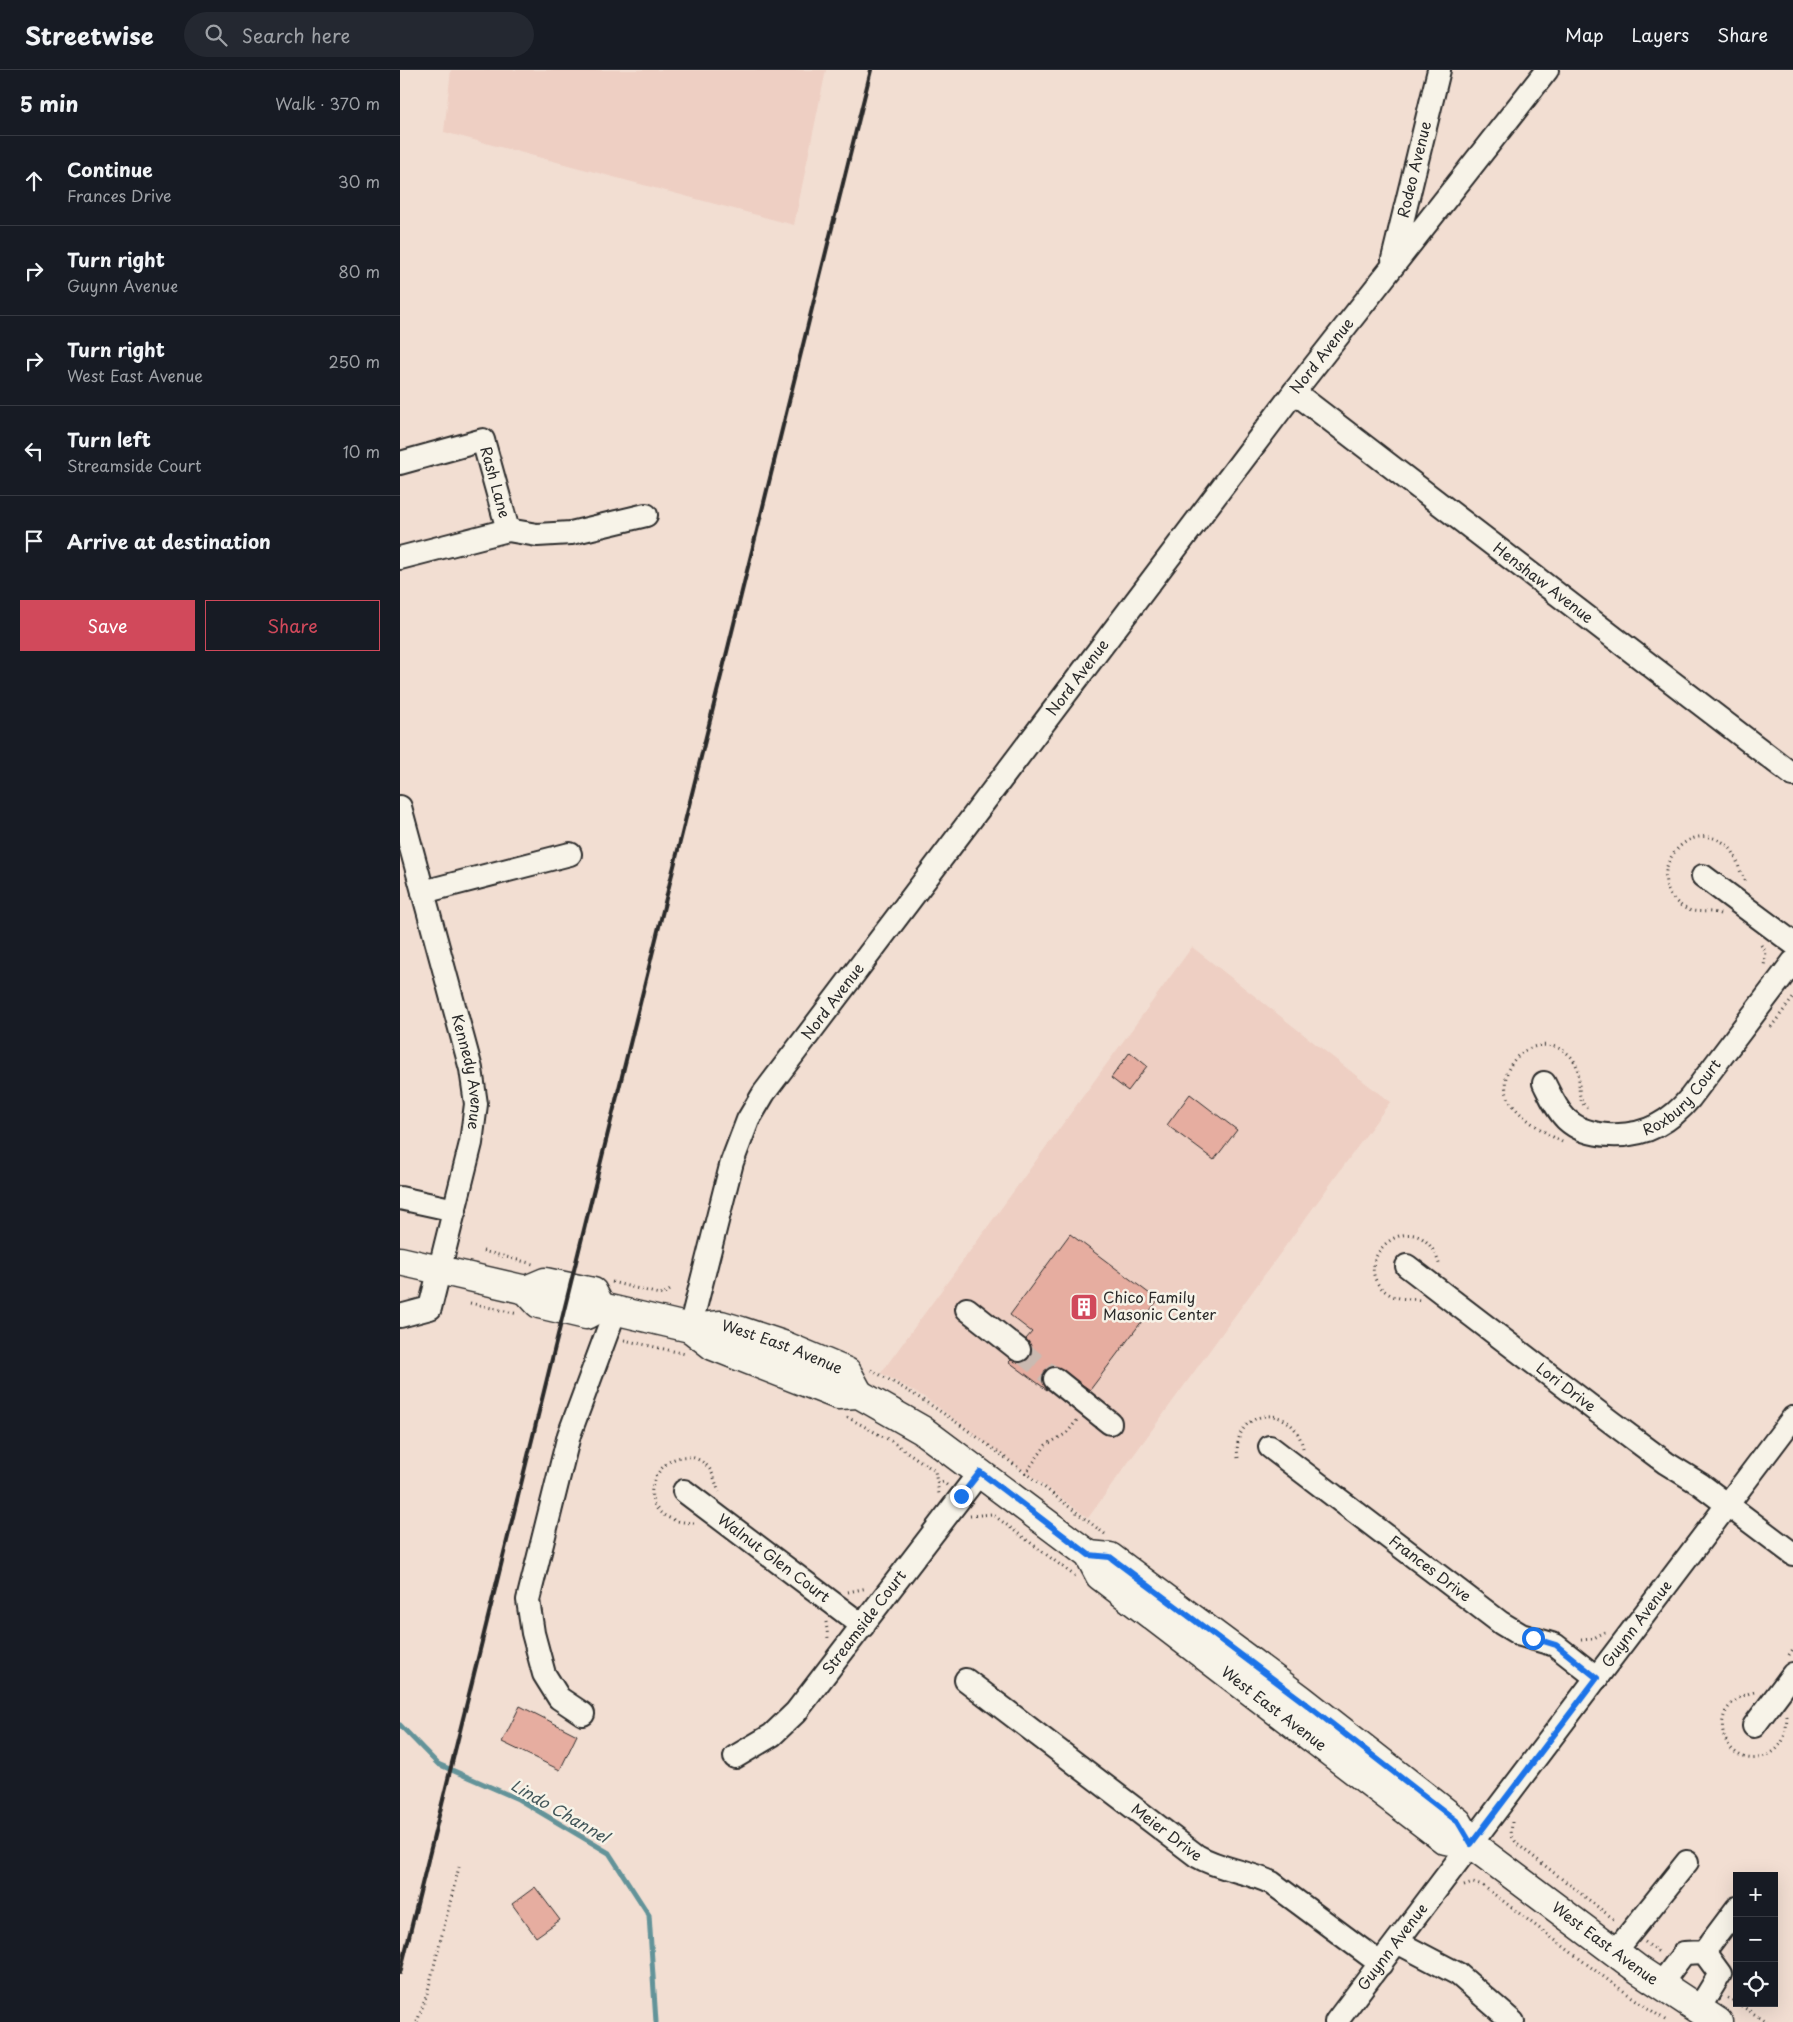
<!DOCTYPE html>
<html lang="en">
<head>
<meta charset="utf-8">
<style>
	body { margin:0; font-family:"Playpen Sans",sans-serif; background:#242831; color:#f1f3f6 }
	.controls { position:absolute; right:15px; bottom:15px; display:grid; overflow:hidden; border-radius:0px; box-shadow:0 5px 20px #0002 }
	.controls button { width:45px; height:45px; display:grid; place-items:center; padding:0; border:0; border-bottom:1px solid #363941; background:#171b24; color:#f1f3f6; font:25px sans-serif }
	.stop { position:absolute; width:15px; height:15px; margin:-11px; border:4px solid #1a73e8; border-radius:50%; background:#fff }
	.stop.end { background:#1a73e8; border-color:#fff; box-shadow:0 1px 5px #0008 }
	.list { margin:0; padding:0; list-style:none }
	h2 { display:flex; justify-content:space-between; align-items:center; height:65px; margin:0; padding:0 20px; font-size:21px }
	h2 small { font-size:16px; font-weight:400; color:#9ea1a6 }
	.list li { display:grid; grid-template-columns:32px 1fr auto; gap:15px; align-items:center; box-sizing:border-box; height:90px; padding:0 20px; border-top:1px solid #363941 }
	.list b { display:block; font-size:19px; white-space:nowrap }
	.list p { margin:0; font-size:16px; white-space:nowrap; color:#9ea1a6 }
	.list em { font-size:16px; font-style:normal; color:#9ea1a6 }
	.actions { display:flex; gap:10px; padding:15px 20px }
	.actions a { flex:1; padding:11px 0; border:1px solid #d1495b; border-radius:0px; text-align:center; font-size:18px; color:#d1495b }
	.actions .main { background:#d1495b; color:#fff }
	.icon { flex:none; width:28px; height:28px; fill:none; stroke:currentColor; stroke-width:2; stroke-linecap:round; stroke-linejoin:round }
	.map { position:relative; flex:none; width:1393px; height:1952px; overflow:hidden }
	header { display:flex; align-items:center; gap:30px; box-sizing:border-box; height:70px; padding:0 25px; background:#171b24; border-bottom:1px solid #363941 }
	header strong { font-size:24px }
	nav { display:flex; gap:28px; margin-inline-start:auto; font-size:18px }
	.search { width:350px; height:45px; background:#242831; display:flex; align-items:center; gap:12px; box-sizing:border-box; padding:0 18px; border-radius:28px; color:#9ea1a6; font-size:19px }
	main { display:flex }
	aside { flex:1; background:#171b24 }
	.map>svg:first-child { display:block }
	.built { fill:#eecfc3 }
	.lines { fill:none; stroke-linecap:round; stroke-linejoin:round }
	.stream { stroke:#639399; stroke-width:5 }
	.building { fill:#e6ada0; stroke:#2b2b2b }
	.minor-tunnel { stroke:#cabab1; stroke-width:22; stroke-dasharray:22 11; stroke-linecap:butt }
	.minor-casing { stroke:#2b2b2b; stroke-width:26 }
	.major-casing { stroke:#2b2b2b; stroke-width:31 }
	.path { stroke:#2b2b2b; stroke-width:3; stroke-dasharray:1 4; stroke-linecap:butt }
	.minor { stroke:#f7f3e8; stroke-width:22 }
	.major { stroke:#f7f3e8; stroke-width:28 }
	.rail { stroke:#2b2b2b; stroke-width:4 }
	.route { stroke:#1a73e8; stroke-width:6 }
	.labels { text-anchor:middle; stroke-width:5; stroke-linejoin:round; paint-order:stroke }
	.street-label { font-size:15px; fill:#2b2b2b; stroke:#f7f3e8 }
	.poi-label { font-size:15px; fill:#2b2b2b; stroke:#f7f3e8; text-anchor:start }
	.water-label { font-size:16px; font-style:italic; fill:#425659; stroke:#f7f3e8 }
</style>
</head>
<body>
<header>
<strong>Streetwise</strong>
<div class="search"><svg class="icon" aria-label="search" viewBox="0 0 24 24"><circle cx="10" cy="10" r="6"/><path d="M15 15l6 6"/></svg>Search here</div>
<nav><a>Map</a><a>Layers</a><a>Share</a></nav>
</header>
<main>
<aside>
<h2>5 min<small>Walk · 370 m</small></h2>
<ul class="list">
<li><svg class="icon" aria-label="ahead" viewBox="0 0 24 24"><path d="M12 20V5M6 11l6-6 6 6"/></svg><div><b>Continue</b><p>Frances Drive</p></div><em>30 m</em></li>
<li><svg class="icon" aria-label="right" viewBox="0 0 24 24"><path d="M7 20v-9h11M14 6l5 5-5 5"/></svg><div><b>Turn right</b><p>Guynn Avenue</p></div><em>80 m</em></li>
<li><svg class="icon" aria-label="right" viewBox="0 0 24 24"><path d="M7 20v-9h11M14 6l5 5-5 5"/></svg><div><b>Turn right</b><p>West East Avenue</p></div><em>250 m</em></li>
<li><svg class="icon" aria-label="left" viewBox="0 0 24 24"><path d="M17 20v-9H6M10 6l-5 5 5 5"/></svg><div><b>Turn left</b><p>Streamside Court</p></div><em>10 m</em></li>
<li><svg class="icon" aria-label="arrive" viewBox="0 0 24 24"><path d="M6 21V4h12l-3 4 3 4H6"/></svg><div><b>Arrive at destination</b></div></li>
</ul>
<div class="actions"><a class="main">Save</a><a>Share</a></div>
</aside>
<div class="map">
<svg width="1393" height="1952" viewBox="0 0 1393 1952">
	<rect width="100%" height="100%" fill="#f2ded2"/>
	<filter id="ink" filterUnits="userSpaceOnUse"><feTurbulence type="fractalNoise" baseFrequency=".02" numOctaves="2"/><feDisplacementMap in="SourceGraphic" scale="10" xChannelSelector="R" yChannelSelector="G"/><feConvolveMatrix kernelMatrix="1 2 1 2 8 2 1 2 1" color-interpolation-filters="sRGB"/></filter>
	<g filter="url(#ink)">
		<path class="built" d="M51,0h375l-32,155 -350,-93z
			M792,877l198,155 -302,416 -164,-121 -43,-24z"/>
		<g class="lines">
			<path class="stream" d="M0,1655l38,39 80,35 91,54 40,62 7,107"/>
		</g>
		<path class="building" d="M730,982l17,14 -19,25 -17,-13z
			M790,1024l47,36 -23,30 -47,-35z
			M670,1164l88,66 -68,90 -34,-24 -11,4 -3,7 5,13 -38,-28 2,-2 12,2 7,-4 1,-12 -5,-7 6,-7 -22,-17z
			M120,1636l57,29 -17,35 -58,-28z
			M135,1817l25,33 -24,17 -24,-33z"/>
		<g class="lines">
			<path class="minor-tunnel" d="M619,1280l36,29"/>
			<defs>
				<g id="minor">
					<path id="s1" d="M993,189l46,-189"/>
					<path id="s2" d="M894,322l499,383"/>
					<path id="s3" d="M0,393l83,-23 25,90 29,5 34,-2 75,-18"/>
					<path d="M0,488l108,-28"/>
					<path id="s4" d="M0,737l71,262 5,35 -5,39 -41,165 -30,8"/>
					<path d="M1303,806l90,67"/>
					<path d="M23,822l147,-38"/>
					<path id="s5" d="M1144,1013c6,12 12,26 22,36 22,21 66,20 92,6 13,-7 23,-16 32,-27l103,-136"/>
					<path d="M0,1128l55,12"/>
					<path id="s6" d="M1007,1196l204,156 55,41 34,21 93,70"/>
					<path d="M567,1239l52,41"/>
					<path id="s7" d="M290,1258l42,-166 16,-42 16,-27 530,-701 253,-322"/>
					<path d="M655,1309l55,44"/>
					<path id="s8" d="M870,1377l231,176 20,12 34,10 42,33"/>
					<path id="s9" d="M284,1421l179,135"/>
					<path id="s10" d="M566,1610l231,176c24,14 50,15 75,27l109,81"/>
					<path d="M183,1644l-24,-16 -15,-24 -11,-41 -5,-33 41,-165 46,-124"/>
					<path d="M1354,1656l39,-52"/>
					<path id="s11" d="M335,1687l37,-22 24,-23 184,-240"/>
					<path d="M997,1872l61,32 55,48"/>
					<path d="M1215,1882l72,-90"/>
					<path d="M1260,1915l24,-32 20,-1 33,-44"/>
					<path d="M1298,1940l22,-36 -16,-22"/>
					<path id="s12" d="M936,1952l457,-604"/>
				</g>
				<g id="major">
					<path id="s13" d="M0,1191l126,29 13,14 47,11 15,-8 89,21 31,-3 20,6 42,14 64,27 12,22"/>
					<path d="M126,1220l19,-8 48,10 8,15"/>
					<path id="s14" d="M290,1258l23,18 125,49 21,-1 63,36 167,125 11,21 345,264 26,4"/>
					<path id="s15" d="M689,1485l21,2 191,142 157,123 13,22 168,126 79,52"/>
				</g>
			</defs>
			<use href="#minor" class="minor-casing"/>
			<use href="#major" class="major-casing"/>
			<path class="path" d="M1320,844c-13,-5 -25,1 -37,-7 -44,-28 4,-95 45,-61 11,10 9,26 19,37
				M1361,875l5,7 -2,14
				M1371,957l22,-29
				M1162,1072c-16,-9 -40,-23 -51,-39 -22,-36 25,-76 57,-49 20,17 3,41 19,54
				M83,1181l50,13
				M212,1212l51,13 10,-7
				M1019,1230c-10,-2 -21,0 -30,-6 -49,-30 31,-101 51,-27
				M70,1233l48,11
				M224,1270l62,14
				M471,1300c84,44 158,107 234,164
				M447,1347l44,24 44,30 4,23
				M838,1388c-8,-49 55,-59 65,-10
				M625,1404l21,-29 21,-12 10,-13
				M537,1413l6,-1 5,4
				M570,1446l22,-2 83,62
				M294,1453c-81,-3 -28,-94 12,-58 8,7 9,18 13,27
				M448,1522l19,-4
				M426,1552l2,16
				M1181,1570l11,-1 13,-7
				M1389,1585l4,-6
				M1354,1622c-56,14 -28,80 11,64 20,-8 21,-23 22,-41
				M1112,1752l-1,13 6,9 99,77
				M1064,1816l9,-3 10,3 129,97 56,39
				M1245,1872l15,11
				M1328,1928l9,5
				M1337,1933l30,19
				M17,1952l10,-28 32,-127"/>
			<use href="#minor" class="minor"/>
			<use href="#major" class="major"/>
			<path class="rail" d="M0,1903l471,-1903"/>
		</g>
	</g>
	<g class="lines" filter="url(#ink)">
		<path class="route" d="M561,1426l19,-24 109,83 21,2 191,143 157,122 13,22 126,-166 -41,-33 -23,-7"/>
	</g>
	<defs>
		<symbol id="building-square" viewBox="-11 -11 22 22"><rect x="-9" y="-9" width="18" height="18" rx="4" fill="#d1495b" stroke="#f7f3e8"/><path d="M-4-6H4V6H1V3H-1V6H-4ZM-2.5-4.3h1.7v1.8h-1.7ZM.8-4.3h1.7v1.8H.8ZM-2.5-1h1.7V.8h-1.7ZM.8-1h1.7V.8H.8Z" fill="#fff"/></symbol>
	</defs>
	<g fill-rule="evenodd">
		<use href="#building-square" x="668" y="1221" width="32" height="32"/>
	</g>
	<g class="labels">
		<g class="street-label">
			<text dy="5" stroke="none"><textPath href="#s1" startOffset="92">Rodeo Avenue</textPath></text>
			<text dy="5" stroke="none"><textPath href="#s7" startOffset="1172">Nord Avenue</textPath></text>
			<text dy="5" stroke="none"><textPath href="#s3" startOffset="130">Rash Lane</textPath></text>
			<text dy="5" stroke="none"><textPath href="#s2" startOffset="314">Henshaw Avenue</textPath></text>
			<text dy="5" stroke="none"><textPath href="#s7" startOffset="768">Nord Avenue</textPath></text>
			<text dy="5" stroke="none"><textPath href="#s7" startOffset="362">Nord Avenue</textPath></text>
			<text dy="5" stroke="none"><textPath href="#s4" startOffset="274">Kennedy Avenue</textPath></text>
			<text dy="5" stroke="none"><textPath href="#s5" startOffset="176">Roxbury Court</textPath></text>
			<text dy="5" stroke="none"><textPath href="#s13" startOffset="401">West East Avenue</textPath></text>
			<text dy="5" stroke="none"><textPath href="#s6" startOffset="200">Lori Drive</textPath></text>
			<text dy="5" stroke="none"><textPath href="#s9" startOffset="112">Walnut Glen Court</textPath></text>
			<text dy="5" stroke="none"><textPath href="#s8" startOffset="201">Frances Drive</textPath></text>
			<text dy="5" stroke="none"><textPath href="#s11" startOffset="189">Streamside Court</textPath></text>
			<text dy="5" stroke="none"><textPath href="#s12" startOffset="499">Guynn Avenue</textPath></text>
			<text dy="5" stroke="none"><textPath href="#s14" startOffset="708">West East Avenue</textPath></text>
			<text dy="5" stroke="none"><textPath href="#s10" startOffset="252">Meier Drive</textPath></text>
			<text dy="5" stroke="none"><textPath href="#s15" startOffset="651">West East Avenue</textPath></text>
			<text dy="5" stroke="none"><textPath href="#s12" startOffset="94">Guynn Avenue</textPath></text>
		</g>
		<g class="poi-label">
			<text x="703" y="1233">Chico Family<tspan x="703" dy="17">Masonic Center</tspan></text>
		</g>
		<g class="water-label">
			<text transform="translate(160 1741) rotate(30)" y="6">Lindo Channel</text>
		</g>
	</g>
</svg>
<div class="controls">
<button>+</button>
<button>−</button>
<button><svg class="icon" aria-label="locate" viewBox="0 0 24 24"><circle cx="12" cy="12" r="6"/><path d="M12 2v4M12 18v4M2 12h4M18 12h4"/></svg></button>
</div>
<div class="stop" style="left:1133px;top:1568px"></div>
<div class="stop end" style="left:561px;top:1426px"></div>
</div>
</main>
</body>
</html>
